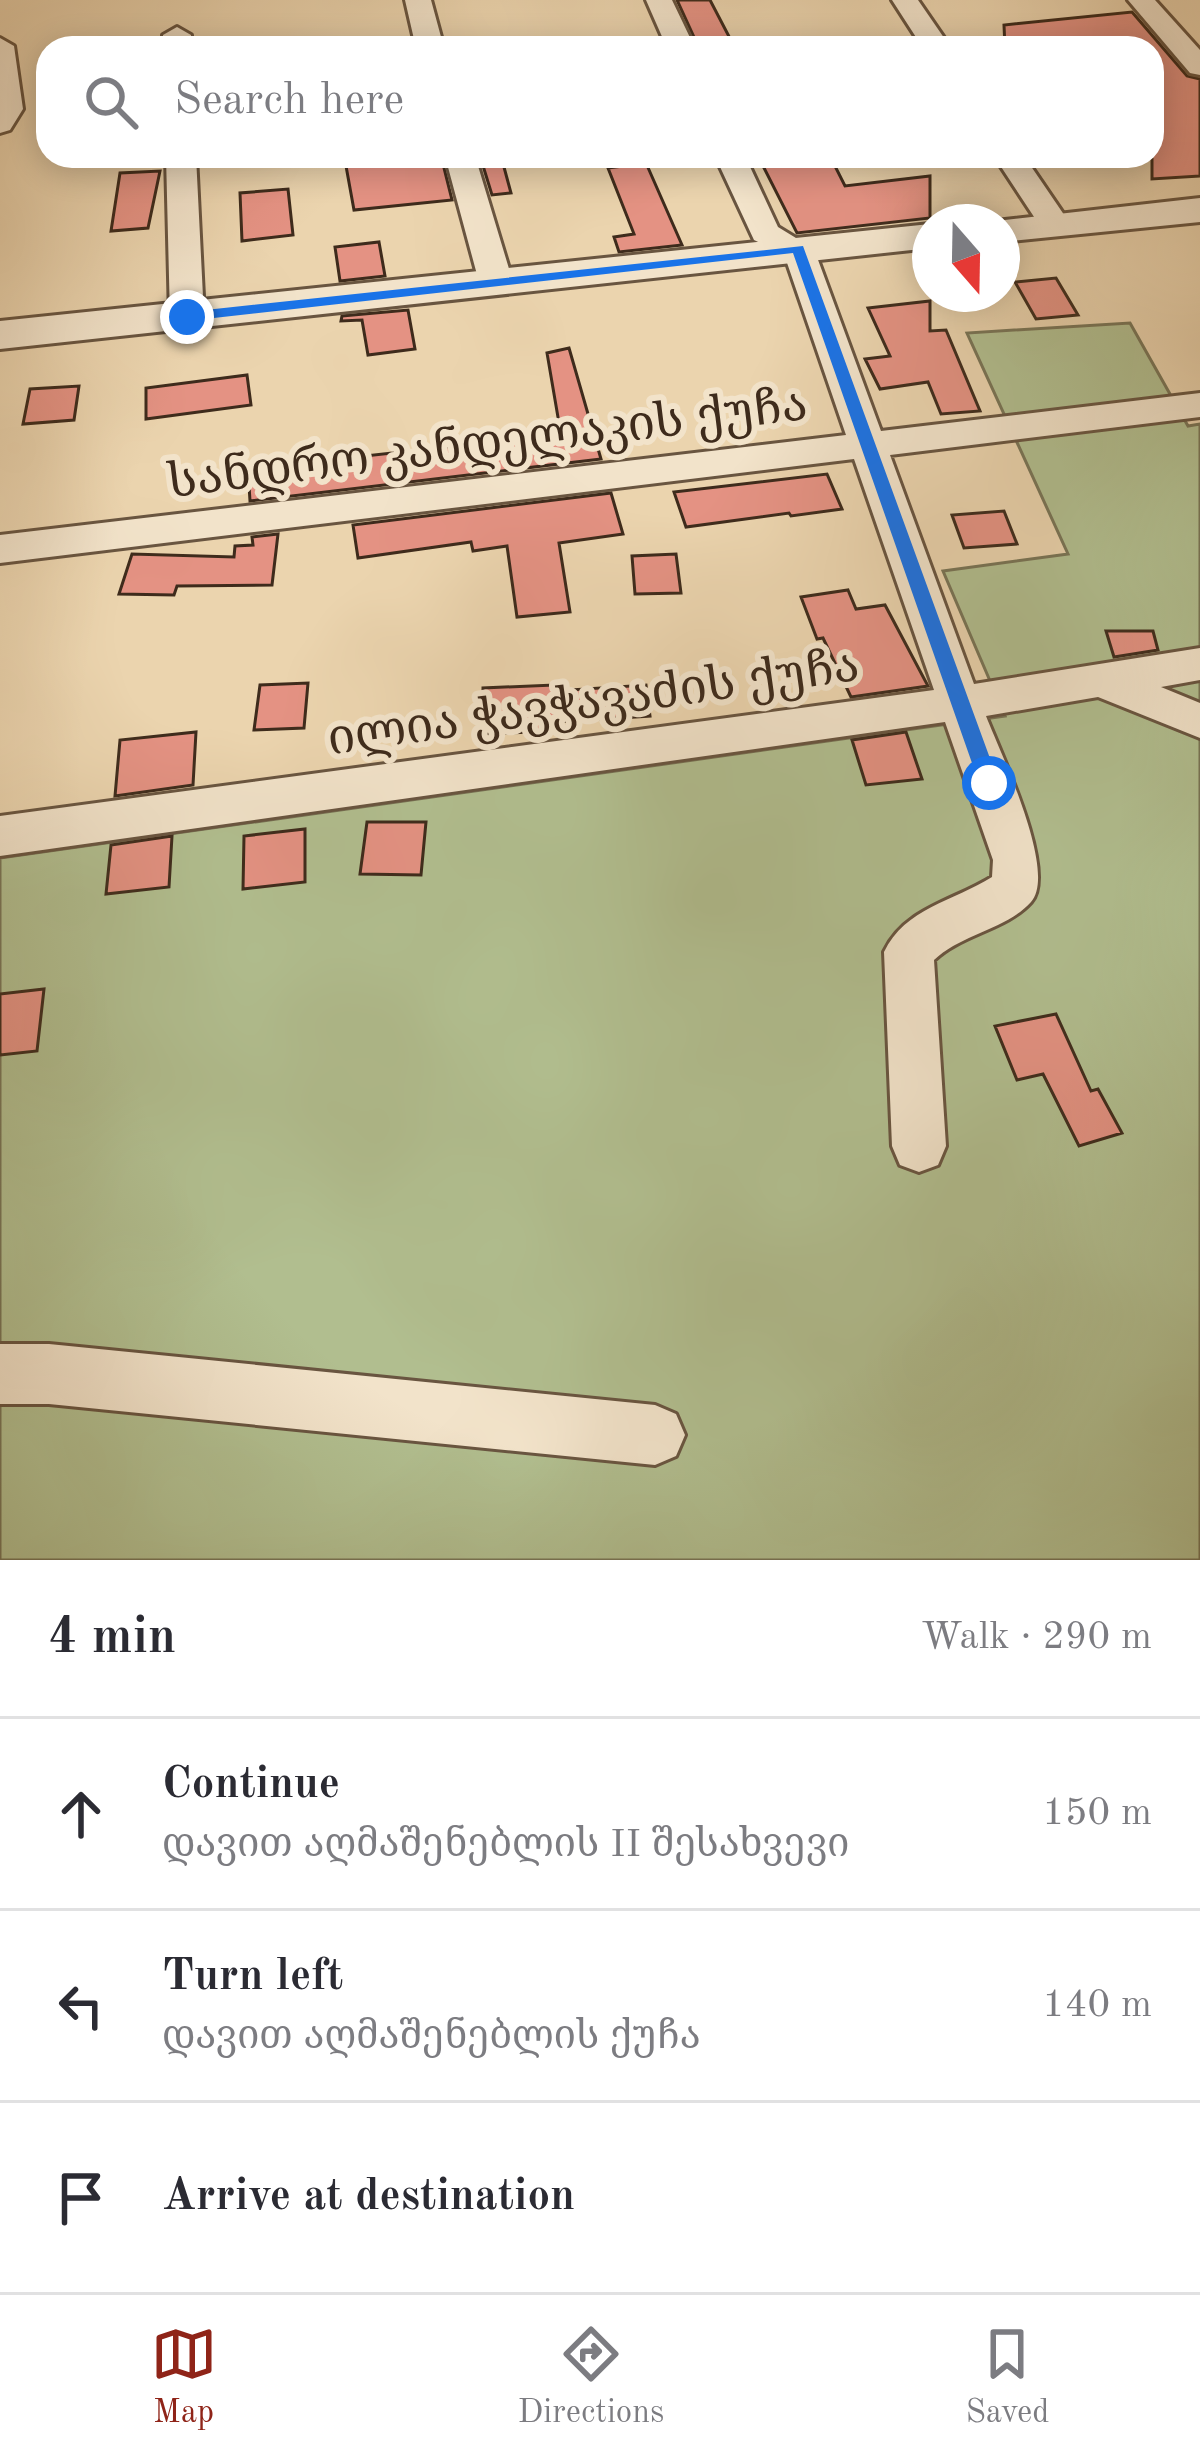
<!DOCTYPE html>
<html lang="en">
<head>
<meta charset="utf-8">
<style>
	body { margin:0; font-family:"Old Standard TT","Noto Serif Georgian",serif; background:#f2f2f3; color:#2b2b33 }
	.compass { position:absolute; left:912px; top:204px; width:108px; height:108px; border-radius:50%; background:#fff; box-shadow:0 6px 30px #0003; rotate:160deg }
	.stop { position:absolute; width:36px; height:36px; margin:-27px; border:9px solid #1a73e8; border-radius:50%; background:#fff }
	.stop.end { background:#1a73e8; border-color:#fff; box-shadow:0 3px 12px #0008 }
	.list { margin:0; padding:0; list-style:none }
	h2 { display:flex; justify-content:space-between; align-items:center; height:156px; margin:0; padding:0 48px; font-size:51px }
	h2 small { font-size:39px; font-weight:400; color:#7c7c81 }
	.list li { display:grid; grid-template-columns:78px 1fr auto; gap:36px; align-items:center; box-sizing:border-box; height:192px; padding:0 48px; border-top:3px solid #e1e1e2 }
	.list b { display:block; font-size:45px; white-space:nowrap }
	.list p { margin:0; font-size:39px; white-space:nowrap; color:#7c7c81 }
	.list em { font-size:39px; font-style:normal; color:#7c7c81 }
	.icon { flex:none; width:66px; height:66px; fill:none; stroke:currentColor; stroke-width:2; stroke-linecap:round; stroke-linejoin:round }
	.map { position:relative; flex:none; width:1200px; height:1560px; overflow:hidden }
	.search { position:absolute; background:#fff; box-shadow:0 6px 30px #0003; left:36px; right:36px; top:36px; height:132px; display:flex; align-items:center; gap:30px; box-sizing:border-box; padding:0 42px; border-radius:36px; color:#7c7c81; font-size:45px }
	.sheet { height:732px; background:#fff }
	nav { display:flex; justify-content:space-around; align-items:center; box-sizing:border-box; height:168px; border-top:3px solid #e1e1e2; background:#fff; font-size:33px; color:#7c7c81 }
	nav a { display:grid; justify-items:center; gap:6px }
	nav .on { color:#8f2418 }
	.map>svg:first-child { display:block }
	.green { fill:#b1be8f; stroke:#787456; stroke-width:3 }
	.building { fill:#e49283; stroke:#3e2b1c; stroke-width:3 }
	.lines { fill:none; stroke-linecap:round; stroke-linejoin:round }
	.minor-casing { stroke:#695540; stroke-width:6 }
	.tertiary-casing { stroke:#695540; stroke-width:6 }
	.minor { fill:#f2e3ca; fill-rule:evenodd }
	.tertiary { fill:#f2e3ca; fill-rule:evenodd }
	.route { fill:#1a73e8 }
	.labels { text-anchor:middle; stroke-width:12; stroke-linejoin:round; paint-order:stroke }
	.street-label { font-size:48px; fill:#3e2b1c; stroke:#f2e3ca }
</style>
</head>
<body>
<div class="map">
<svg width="1200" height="1560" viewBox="0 0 1200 1560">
	<rect width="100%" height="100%" fill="#ebd4ae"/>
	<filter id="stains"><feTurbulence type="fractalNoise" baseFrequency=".00167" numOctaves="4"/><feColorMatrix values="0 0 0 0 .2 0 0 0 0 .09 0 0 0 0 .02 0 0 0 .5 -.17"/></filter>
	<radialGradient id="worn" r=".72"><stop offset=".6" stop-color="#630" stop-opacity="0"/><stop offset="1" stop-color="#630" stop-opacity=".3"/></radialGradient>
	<path class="green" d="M1130,323l58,103 12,-2v1136h-1200v-702l1005,-142 -62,-145 125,-17 -101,-221z"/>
	<path class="building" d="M677,0h33l25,48h-36z
		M1132,12l55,64 13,3v97l-48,3v-131h-147l-1,-23z
		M406,156h35l11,44 -98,10 -8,-44z
		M480,156h21l10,37 -19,2z
		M797,158l3,8 33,-4 12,24 85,-10v42l-133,15 -36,-71z
		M646,163l36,82 -63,7 -5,-15 20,-3 -26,-66z
		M160,171l-12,57 -37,3 9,-58z
		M288,189l5,46 -51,6 -2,-48z
		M379,242l6,34 -45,5 -5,-34z
		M1056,278l22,37 -42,4 -21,-37z
		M930,301v30l16,-1 34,81 -39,3 -13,-32 -48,7 -15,-30 25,-3 -22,-48z
		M408,310l7,39 -47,6 -6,-35 -21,1 1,-5z
		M569,348l32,111 -351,42 -2,-32 208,-23 -1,-7 105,-10 -13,-76z
		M247,375l4,30 -105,14v-31z
		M79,386l-5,34 -51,4 7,-35z
		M827,474l15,35 -51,7 -2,-3 -103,14 -12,-35z
		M611,493l12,41 -64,9 11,69 -53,5 -10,-71 -34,5 -2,-9 -113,16 -5,-33z
		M1004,511l13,33 -53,4 -12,-33z
		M278,534l-6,51 -95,1 -3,9 -55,-1 13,-40 102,3 1,-11 18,-1 -1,-8z
		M676,554l5,39 -46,1 -3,-38z
		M848,590l8,19 29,-4 43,81 -77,11 -28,-59 -6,1 -16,-42z
		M1106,631h47l5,19 -44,7z
		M308,683l-4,45 -50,2 6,-45z
		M554,685l1,6 91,-6 4,31 -94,6v9l-73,3v-46z
		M196,732l-3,53 -78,11 5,-56z
		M906,732l16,47 -56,6 -14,-45z
		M367,822h59l-5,53 -61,-1z
		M305,829v53l-62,7 1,-53z
		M172,836l-3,51 -63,7 5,-49z
		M44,989l-7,62 -37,4v-61z
		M1056,1014l35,77 7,-2 24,44 -43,13 -36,-72 -26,6 -22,-54z"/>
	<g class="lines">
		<defs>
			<path id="minor" d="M405,0h26l13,48h-28z
				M646,0h26l23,48h-28z
				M892,0h26l33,48h-28z
				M1128,0h27l45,50v25l-10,-2z
				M177,27l14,8v13h-28v-13z
				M0,38l14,8 9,63 -13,21 -10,3z
				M166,156h30l8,161 -5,7h-24l-5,-7z
				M445,156h30l38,126 -5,7 -12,3 -17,-10z
				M715,156h30l33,71 36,22 67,182 319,-38v24l-310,38 84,229 226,-36v32l-39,7 39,16v35l-102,-41 -112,19c14,36 72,156 45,186 -24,27 -70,32 -97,58l12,186 -8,19 -19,7 -19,-7 -8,-19 -8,-194c21,-44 70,-51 108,-75l1,-17 -48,-138 -945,134v-40l934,-126 -80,-231 -854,104v-28l846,-100 -62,-181 -30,-14z
				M994,156h30l47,69 -5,7h-22z
				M0,1344h49l606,61 21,9 9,21 -9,21 -21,9 -606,-61h-49z"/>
			<path id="tertiary" d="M1200,198v24l-198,20v-20h-15z
				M930,224v24l-930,101v-28z"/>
		</defs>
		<use href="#minor" class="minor-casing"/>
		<use href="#tertiary" class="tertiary-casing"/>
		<use href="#minor" class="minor"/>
		<use href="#tertiary" class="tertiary"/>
	</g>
	<path class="route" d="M803,246l196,537 -3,6h-14l-3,-6 -186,-530 -606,68 -7,-4 7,-5z"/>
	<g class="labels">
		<g class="street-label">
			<text transform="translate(487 441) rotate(-7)" y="17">სანდრო კანდელაკის ქუჩა</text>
			<text transform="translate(593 700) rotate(-8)" y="17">ილია ჭავჭავაძის ქუჩა</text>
		</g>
	</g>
	<rect width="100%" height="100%" filter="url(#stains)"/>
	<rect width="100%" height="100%" fill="url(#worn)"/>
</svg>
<svg class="compass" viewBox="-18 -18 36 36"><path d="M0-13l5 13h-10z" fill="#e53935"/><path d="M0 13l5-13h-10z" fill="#7c7c81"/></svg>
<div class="stop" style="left:989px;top:783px"></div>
<div class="stop end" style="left:187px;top:317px"></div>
<div class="search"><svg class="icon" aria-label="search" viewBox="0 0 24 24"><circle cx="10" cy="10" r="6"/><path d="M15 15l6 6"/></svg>Search here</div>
</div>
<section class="sheet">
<h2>4 min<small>Walk · 290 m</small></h2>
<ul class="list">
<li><svg class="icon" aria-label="ahead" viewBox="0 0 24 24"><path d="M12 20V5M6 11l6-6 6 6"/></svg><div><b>Continue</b><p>დავით აღმაშენებლის II შესახვევი</p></div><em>150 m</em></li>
<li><svg class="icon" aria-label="left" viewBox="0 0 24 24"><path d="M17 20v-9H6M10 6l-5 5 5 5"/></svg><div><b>Turn left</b><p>დავით აღმაშენებლის ქუჩა</p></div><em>140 m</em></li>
<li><svg class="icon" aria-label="arrive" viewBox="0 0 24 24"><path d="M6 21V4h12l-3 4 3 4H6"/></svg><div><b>Arrive at destination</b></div></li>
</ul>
</section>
<nav>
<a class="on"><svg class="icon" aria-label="map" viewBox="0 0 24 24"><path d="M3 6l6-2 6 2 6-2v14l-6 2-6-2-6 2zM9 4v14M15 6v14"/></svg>Map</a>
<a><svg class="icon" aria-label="directions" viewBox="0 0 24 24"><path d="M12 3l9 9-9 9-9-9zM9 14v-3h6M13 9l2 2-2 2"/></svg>Directions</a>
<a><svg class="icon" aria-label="saved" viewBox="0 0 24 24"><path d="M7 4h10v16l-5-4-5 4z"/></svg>Saved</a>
</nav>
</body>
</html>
